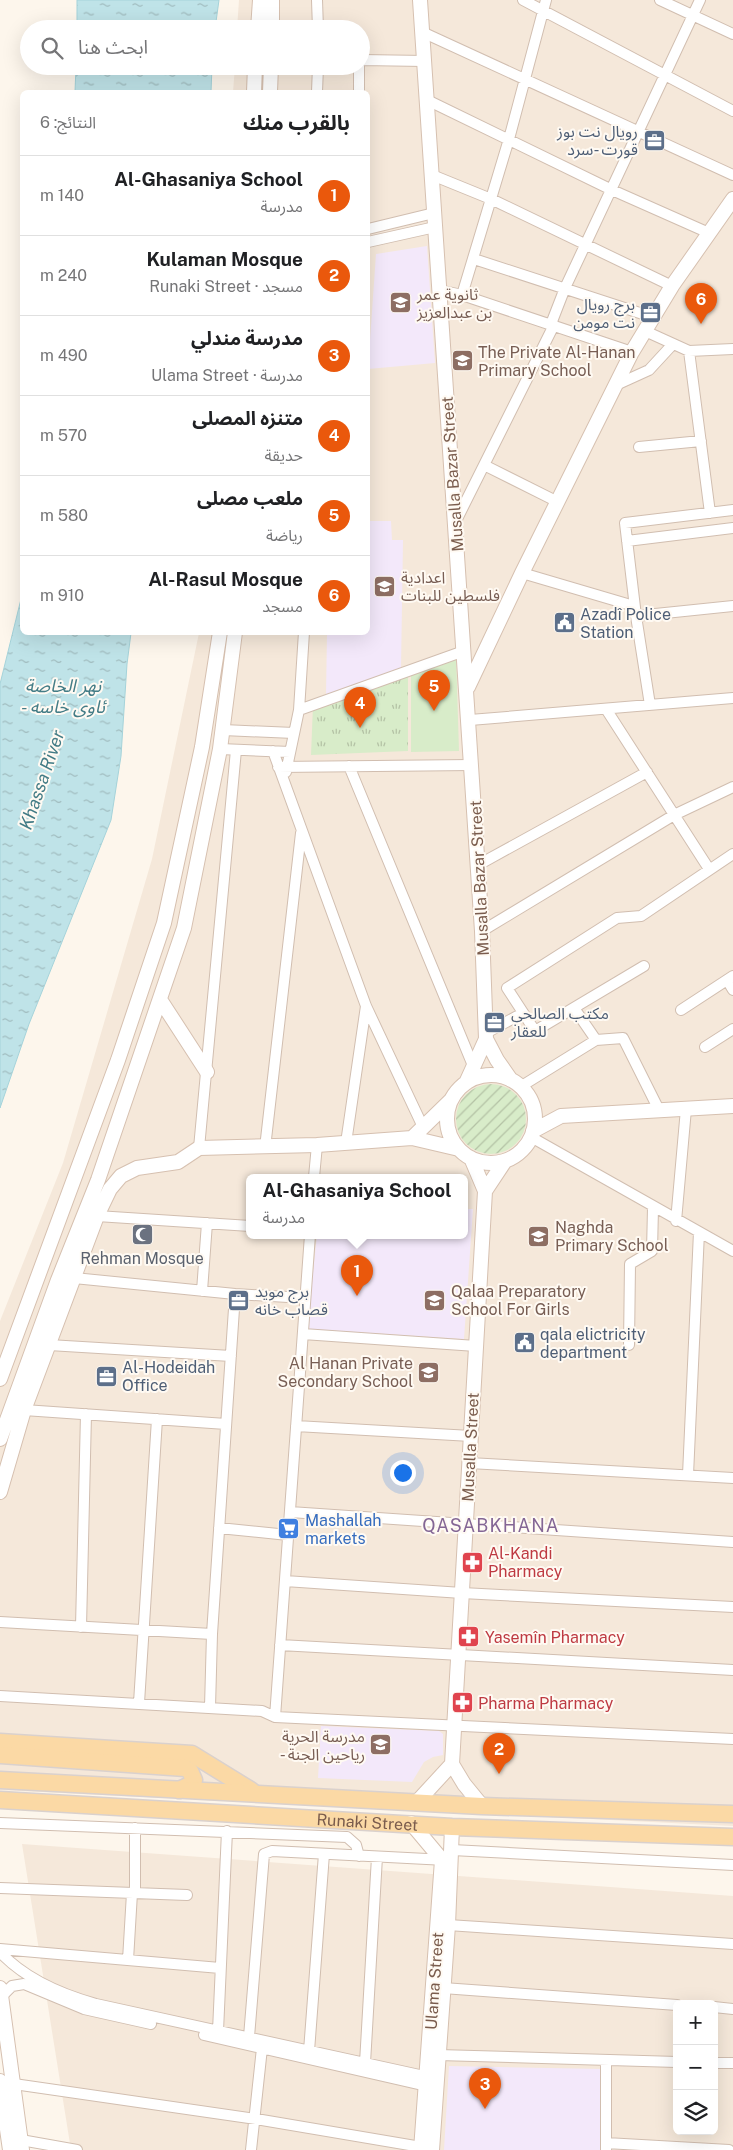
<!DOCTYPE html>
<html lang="ar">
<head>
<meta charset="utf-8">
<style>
	body { margin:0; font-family:"Public Sans","Noto Sans Arabic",sans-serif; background:#f6f6f6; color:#202124; direction:rtl }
	.controls { position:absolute; right:15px; bottom:15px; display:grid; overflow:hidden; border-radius:8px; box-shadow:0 5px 20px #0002 }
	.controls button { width:45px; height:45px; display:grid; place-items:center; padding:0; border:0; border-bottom:1px solid #e0e0e0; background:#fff; color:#202124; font:25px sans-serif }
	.you { position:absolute; left:402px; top:1472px; width:18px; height:18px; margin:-12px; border:4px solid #fff; border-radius:50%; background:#1a73e8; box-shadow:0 0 0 8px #1a73e833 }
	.badge { display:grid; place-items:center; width:32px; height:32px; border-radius:50%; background:#ea580c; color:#fff; font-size:16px; font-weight:700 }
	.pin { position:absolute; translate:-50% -41px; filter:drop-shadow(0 1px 2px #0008) }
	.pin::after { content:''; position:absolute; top:26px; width:18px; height:15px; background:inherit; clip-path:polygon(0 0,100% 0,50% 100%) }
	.popup { position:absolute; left:246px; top:1174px; width:222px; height:65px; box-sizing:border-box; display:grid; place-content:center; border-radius:8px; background:#fff; filter:drop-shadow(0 1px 4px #0005); font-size:16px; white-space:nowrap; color:#757577 }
	.popup b { font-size:19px; color:#202124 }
	.popup::after { content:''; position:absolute; left:50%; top:100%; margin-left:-10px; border:10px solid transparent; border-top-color:#fff }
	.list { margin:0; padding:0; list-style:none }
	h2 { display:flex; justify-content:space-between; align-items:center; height:65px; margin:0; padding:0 20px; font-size:21px }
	h2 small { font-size:16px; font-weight:400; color:#757577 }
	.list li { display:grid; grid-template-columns:32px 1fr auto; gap:15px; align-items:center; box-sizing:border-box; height:80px; padding:0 20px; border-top:1px solid #e0e0e0 }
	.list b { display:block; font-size:19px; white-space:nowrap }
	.list p { margin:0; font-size:16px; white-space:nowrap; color:#757577 }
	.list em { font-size:16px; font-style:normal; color:#757577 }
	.icon { flex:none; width:28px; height:28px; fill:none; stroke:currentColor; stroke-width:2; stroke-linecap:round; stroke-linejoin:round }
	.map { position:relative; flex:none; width:733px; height:2150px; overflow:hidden; direction:ltr }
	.search { position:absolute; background:#fff; box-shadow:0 5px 20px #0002; left:20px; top:20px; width:350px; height:55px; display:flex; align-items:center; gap:12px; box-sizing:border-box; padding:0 18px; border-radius:28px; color:#757577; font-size:19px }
	.panel { position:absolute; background:#fff; box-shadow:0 5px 20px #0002; left:20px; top:90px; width:350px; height:545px; border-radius:8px; direction:rtl }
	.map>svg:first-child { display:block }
	.residential { fill:#f5e8da; fill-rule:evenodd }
	.education { fill:#f3e8fa }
	.grass { fill:url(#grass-tufts) }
	.garden { fill:url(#garden-furrows) }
	.pitch { fill:#d8ecc9 }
	.water { fill:url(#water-ripples); stroke:#a5d3da }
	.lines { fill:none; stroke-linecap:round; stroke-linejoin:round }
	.street-casing { stroke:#d1beb0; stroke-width:12 }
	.secondary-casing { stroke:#d6c0b0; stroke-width:16 }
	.primary-casing { stroke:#dad1cd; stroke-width:19 }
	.street { stroke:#fff; stroke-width:10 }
	.secondary { stroke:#fff; stroke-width:14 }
	.primary { stroke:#fbd9a5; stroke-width:16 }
	.labels { text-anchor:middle; stroke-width:4; stroke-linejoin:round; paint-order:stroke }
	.service-label { font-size:16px; fill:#4e5e75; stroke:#fffaf3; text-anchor:start }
	.education-label { font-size:16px; fill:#785e54; stroke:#fffaf3; text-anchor:start }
	.street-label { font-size:16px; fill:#7a5c4d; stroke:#fffaf3 }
	.worship-label { font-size:16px; fill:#5b616d; stroke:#fffaf3 }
	.shop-label { font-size:16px; fill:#366cbe; stroke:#fffaf3; text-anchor:start }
	.health-label { font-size:16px; fill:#be3a42; stroke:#fffaf3; text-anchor:start }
	.water-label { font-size:18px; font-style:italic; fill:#437c86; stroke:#fffaf3 }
	.neighbourhood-label { font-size:18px; letter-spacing:1px; fill:#846695; stroke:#fffaf3 }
</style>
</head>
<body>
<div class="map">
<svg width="733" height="2150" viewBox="0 0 733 2150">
	<defs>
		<pattern id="grass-tufts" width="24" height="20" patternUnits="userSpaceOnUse" patternTransform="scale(1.25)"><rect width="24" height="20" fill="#d8ecc9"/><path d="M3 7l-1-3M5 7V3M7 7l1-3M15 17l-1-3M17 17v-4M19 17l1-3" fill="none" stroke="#b4c2a5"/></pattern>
		<pattern id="garden-furrows" width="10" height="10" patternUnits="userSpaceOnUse" patternTransform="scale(1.25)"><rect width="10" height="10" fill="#d8ecc9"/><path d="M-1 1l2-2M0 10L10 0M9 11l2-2" fill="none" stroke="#b4c2a5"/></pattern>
		<pattern id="water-ripples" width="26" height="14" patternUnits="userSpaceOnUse" patternTransform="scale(1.25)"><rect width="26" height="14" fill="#bfe3e8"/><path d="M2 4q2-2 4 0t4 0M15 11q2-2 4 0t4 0" fill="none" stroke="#a0bbbe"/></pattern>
	</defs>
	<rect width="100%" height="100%" fill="#fdf6ec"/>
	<path class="residential" d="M239,0h494v1826l-733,-36v-469l63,-158 89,-304 47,-226 169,-1v-540h-135l2,-26h126v-37h-124zM250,1177h214v58h-214z
		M22,1844l711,52v254h-662zM677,2004h37v127h-37z"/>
	<path class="education" d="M427,246l8,117 -67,6 8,-115z
		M368,521h23l1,19h11l-2,128 -75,27 1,-62 41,-1z
		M465,1209h8l-9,130 -157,-10 10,-94h147z
		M321,1726l118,5 4,3v21l-10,2 -9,5 -12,20 -94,-4z
		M449,2066l152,3 -1,81h-156z"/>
	<path class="grass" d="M408,674v77l-97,4 2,-50z"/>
	<path class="garden" d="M456 1119a35 35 0 1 1 70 0a35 35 0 1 1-70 0Z"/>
	<path class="pitch" d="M456,654l3,97 -48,1v-80z"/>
	<path class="water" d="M77,0h142l-4,29h-138z
		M76,66h136l-1,26h-136z
		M22,595v37l109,1 -4,31 -6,92 -10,64 -82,204 -29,84v-424z"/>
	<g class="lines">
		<defs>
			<path id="street" d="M317,0l1,29
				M523,0l210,111
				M660,0l73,34
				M422,32l311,143
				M361,60l64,1
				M317,92l1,-26
				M359,92v-26
				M427,100l185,90 97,43
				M432,175l59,24 181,87
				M368,229l66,-16
				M368,242l67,-15
				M474,259l178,58
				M439,290l23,5 170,57
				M462,295l47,-156 37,-139
				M551,324l14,-36 135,-288
				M645,331l44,20 44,-2
				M689,351l21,162
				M616,385l33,-15 24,-26
				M639,447l62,-6
				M484,465l74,37
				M455,523l99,-198
				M627,541l106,-13
				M522,573l112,33
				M636,616l97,-10
				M650,705l-14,-89 -11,-93 108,-13
				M606,709l103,160
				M299,710l165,-59
				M470,720l263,-22
				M223,730l71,3
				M220,749l70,3
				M273,751l93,255 57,121
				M349,766l125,302
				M278,767l194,-2
				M286,772l13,-62 5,-78
				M478,865l169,-93
				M482,931l192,-116 59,-28
				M644,966l-109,65 -28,-43 110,-70 24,-2 92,-62
				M727,980l6,10
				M574,1008l22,32
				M681,1010l52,-34
				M486,1033l37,-20
				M705,1047l28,-18
				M520,1087l76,-47 27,-2 36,72
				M531,1137l202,114
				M346,1143l20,-137
				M199,1148l37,-398
				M265,1148l36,-315
				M314,1177l3,-32
				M97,1216l153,10
				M676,1221l10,-112
				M74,1278l161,16 70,4
				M202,1291l5,-68
				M303,1334l173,12
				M49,1345l182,11
				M629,1345l1,-81 22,-13 1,-43
				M24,1410l202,14
				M296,1426l175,10
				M469,1463l264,15
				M688,1475l11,-243
				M290,1512l443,30
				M219,1528l69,7
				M285,1581l177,12 271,14
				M0,1622l212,12
				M81,1627l5,-213
				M280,1645l453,25
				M0,1696l262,15 13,6 458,22
				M139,1703l18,-284
				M210,1707l2,-73 23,-340
				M275,1717l35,-482
				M0,1823l347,14 9,8 3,11
				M452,1850l281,15
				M0,1888l187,7
				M135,1893v-65
				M448,1925l285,19
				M0,1949l220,19
				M0,1952c25,27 60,42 96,52l337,74
				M128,1960l4,-67
				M443,1988l234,17
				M1,1997l11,-11 12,-2 60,25 67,15
				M714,2007l19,2
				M218,2031l9,-200
				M204,2035l227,52
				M249,2037l15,-183 8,-3 174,9
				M309,2051l15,-197
				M438,2055l239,7
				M606,2060v90
				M365,2063l12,-206
				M714,2063h19
				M14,2084l242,35 165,28
				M21,2140l56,10
				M606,2143l123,7
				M251,2150l11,-102"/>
			<path id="secondary" d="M420,0l62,931 4,108 -20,44
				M258,29l2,-29
				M272,29v-29
				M254,92l1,-26
				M270,92l1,-26
				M468,687l54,-114 110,-221 40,-66 61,-87
				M161,1001l46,71
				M486,1039l11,21 14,20
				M447 1119a44 44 0 1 1 88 0a44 44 0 1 1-88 0Z
				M533,1131l28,-15 172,-10
				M412,1138l39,-38
				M471,1158l14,33 -33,573 12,20 18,22
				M485,1191l20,-30
				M0,1379l118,-319 46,-137 38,-176 18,-115
				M0,1439l58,-159 40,-100 86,-252 36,-179 15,-117
				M0,1492l24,-82 73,-194 13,-27 11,-13 16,-8 41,-6 21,-14 118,-3 95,-7 47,11
				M417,1802l35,-38
				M411,1823l31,37 -21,290
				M0,1988l22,162
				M0,2081l10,69
				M432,2150l16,-225 4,-98"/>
			<g id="primary">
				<path d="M0,1742l192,12 60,37"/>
				<path d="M0,1755l185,13 5,3 4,9 -2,4 -13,6"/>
				<path d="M0,1780l482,26 251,8"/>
				<path id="s1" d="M0,1800l452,27 281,10"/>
			</g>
		</defs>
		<use href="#street" class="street-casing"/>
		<use href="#secondary" class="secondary-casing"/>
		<use href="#primary" class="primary-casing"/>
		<use href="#street" class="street"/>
		<use href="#secondary" class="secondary"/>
		<use href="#primary" class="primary"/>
	</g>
	<defs>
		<symbol id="office-square" viewBox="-11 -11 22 22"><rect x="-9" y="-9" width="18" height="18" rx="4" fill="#5c6f8a" stroke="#fffaf3"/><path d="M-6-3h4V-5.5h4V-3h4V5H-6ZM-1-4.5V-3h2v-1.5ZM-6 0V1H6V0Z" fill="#fff"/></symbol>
		<symbol id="school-square" viewBox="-11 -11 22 22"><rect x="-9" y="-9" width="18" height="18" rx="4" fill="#8d6e63" stroke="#fffaf3"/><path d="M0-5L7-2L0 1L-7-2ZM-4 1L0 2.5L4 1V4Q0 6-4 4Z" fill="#fff"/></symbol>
		<symbol id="civic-square" viewBox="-11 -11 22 22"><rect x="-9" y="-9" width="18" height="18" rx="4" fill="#5c6f8a" stroke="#fffaf3"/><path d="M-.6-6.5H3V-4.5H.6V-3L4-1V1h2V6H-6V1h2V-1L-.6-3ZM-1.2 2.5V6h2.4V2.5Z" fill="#fff"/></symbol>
		<symbol id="mosque-square" viewBox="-11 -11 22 22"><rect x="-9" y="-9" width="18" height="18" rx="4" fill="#6b7280" stroke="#fffaf3"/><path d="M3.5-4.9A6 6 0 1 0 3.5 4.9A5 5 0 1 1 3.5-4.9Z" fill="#fff"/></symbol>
		<symbol id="supermarket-square" viewBox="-11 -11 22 22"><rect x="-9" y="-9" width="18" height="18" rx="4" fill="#3f7fe0" stroke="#fffaf3"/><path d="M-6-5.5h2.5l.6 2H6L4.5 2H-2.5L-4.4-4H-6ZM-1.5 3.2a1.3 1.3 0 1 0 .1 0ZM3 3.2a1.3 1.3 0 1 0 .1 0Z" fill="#fff"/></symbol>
		<symbol id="pharmacy-square" viewBox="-11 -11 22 22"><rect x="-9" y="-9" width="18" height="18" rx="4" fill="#e0444e" stroke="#fffaf3"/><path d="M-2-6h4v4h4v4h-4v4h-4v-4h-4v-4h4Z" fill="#fff"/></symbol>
	</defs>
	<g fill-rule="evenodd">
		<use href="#office-square" x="642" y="128" width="25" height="25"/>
		<use href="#school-square" x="388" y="290" width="25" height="25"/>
		<use href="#office-square" x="638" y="300" width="25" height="25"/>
		<use href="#school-square" x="450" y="348" width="25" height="25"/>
		<use href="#school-square" x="372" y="574" width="25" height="25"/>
		<use href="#civic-square" x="552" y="610" width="25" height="25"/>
		<use href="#office-square" x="482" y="1010" width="25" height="25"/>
		<use href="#mosque-square" x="130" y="1222" width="25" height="25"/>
		<use href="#school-square" x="526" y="1224" width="25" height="25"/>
		<use href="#office-square" x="226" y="1288" width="25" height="25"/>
		<use href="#school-square" x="422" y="1288" width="25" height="25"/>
		<use href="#civic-square" x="512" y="1330" width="25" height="25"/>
		<use href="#school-square" x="416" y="1360" width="25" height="25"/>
		<use href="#office-square" x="94" y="1364" width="25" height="25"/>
		<use href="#supermarket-square" x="276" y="1516" width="25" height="25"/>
		<use href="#pharmacy-square" x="460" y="1550" width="25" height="25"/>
		<use href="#pharmacy-square" x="456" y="1624" width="25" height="25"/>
		<use href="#pharmacy-square" x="450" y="1690" width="25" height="25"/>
		<use href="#school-square" x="368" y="1732" width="25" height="25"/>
	</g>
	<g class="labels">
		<g class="service-label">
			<text x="638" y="137" text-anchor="end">رويال نت بوز<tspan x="638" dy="18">قورت -سرد</tspan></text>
			<text x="635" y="310" text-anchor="end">برج رويال<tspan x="635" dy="18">نت مومن</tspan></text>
			<text x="580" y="620">Azadî Police<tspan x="580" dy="18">Station</tspan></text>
			<text x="511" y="1019">مكتب الصالحي<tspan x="511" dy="18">للعقار</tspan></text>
			<text x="255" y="1297">برج مويد<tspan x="255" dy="18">قصاب خانه</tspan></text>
			<text x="540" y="1340">qala elictricity<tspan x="540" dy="18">department</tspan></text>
			<text x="122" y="1373">Al-Hodeidah<tspan x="122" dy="18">Office</tspan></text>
		</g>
		<g class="education-label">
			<text x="417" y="300">ثانوية عمر<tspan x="417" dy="18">بن عبدالعزيز</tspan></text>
			<text x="478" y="358">The Private Al-Hanan<tspan x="478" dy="18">Primary School</tspan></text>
			<text x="401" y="583">اعدادية<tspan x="401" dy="18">فلسطين للبنات</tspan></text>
			<text x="555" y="1233">Naghda<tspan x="555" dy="18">Primary School</tspan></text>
			<text x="451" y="1297">Qalaa Preparatory<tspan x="451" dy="18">School For Girls</tspan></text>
			<text x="413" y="1369" text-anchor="end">Al Hanan Private<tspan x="413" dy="18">Secondary School</tspan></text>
			<text x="365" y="1742" text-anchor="end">مدرسة الحرية<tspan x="365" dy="18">- رياحين الجنة</tspan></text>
		</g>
		<g class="street-label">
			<text transform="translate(452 474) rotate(-94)" y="6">Musalla Bazar Street</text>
			<text transform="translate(479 878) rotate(-93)" y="6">Musalla Bazar Street</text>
			<text transform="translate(470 1447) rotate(-87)" y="6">Musalla Street</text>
			<text dy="6" stroke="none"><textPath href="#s1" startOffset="368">Runaki Street</textPath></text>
			<text transform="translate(434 1981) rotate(-86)" y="6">Ulama Street</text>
		</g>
		<g class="worship-label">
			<text x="142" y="1264">Rehman Mosque</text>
		</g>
		<g class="shop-label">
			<text x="305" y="1526">Mashallah<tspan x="305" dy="18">markets</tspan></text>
		</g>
		<g class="health-label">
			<text x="488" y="1559">Al-Kandi<tspan x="488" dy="18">Pharmacy</tspan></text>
			<text x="485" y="1643">Yasemîn Pharmacy</text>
			<text x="478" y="1709">Pharma Pharmacy</text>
		</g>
		<g class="water-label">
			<text x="63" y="692">نهر الخاصة<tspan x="63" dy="21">- ئاوی خاسە</tspan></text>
			<text transform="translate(42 780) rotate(-71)" y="6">Khassa River</text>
		</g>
		<g class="neighbourhood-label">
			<text x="491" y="1532">QASABKHANA</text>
		</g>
	</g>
</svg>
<div class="controls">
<button>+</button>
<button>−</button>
<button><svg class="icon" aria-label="layers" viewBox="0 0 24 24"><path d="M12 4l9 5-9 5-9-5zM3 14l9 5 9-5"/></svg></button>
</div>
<div class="you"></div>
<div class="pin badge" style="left:357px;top:1296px">1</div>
<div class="popup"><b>Al-Ghasaniya School</b>مدرسة</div>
<div class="pin badge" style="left:499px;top:1774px">2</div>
<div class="pin badge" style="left:485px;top:2109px">3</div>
<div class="pin badge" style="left:360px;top:728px">4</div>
<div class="pin badge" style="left:434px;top:711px">5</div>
<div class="pin badge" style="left:701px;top:324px">6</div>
<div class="search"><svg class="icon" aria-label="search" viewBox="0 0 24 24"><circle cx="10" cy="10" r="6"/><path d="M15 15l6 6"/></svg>ابحث هنا</div>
<section class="panel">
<h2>بالقرب منك<small>النتائج: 6</small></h2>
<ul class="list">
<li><span class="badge">1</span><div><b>Al-Ghasaniya School</b><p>مدرسة</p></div><em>140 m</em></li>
<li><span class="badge">2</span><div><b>Kulaman Mosque</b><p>مسجد · Runaki Street</p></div><em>240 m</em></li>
<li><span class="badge">3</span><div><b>مدرسة مندلي</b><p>مدرسة · Ulama Street</p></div><em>490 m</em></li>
<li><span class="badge">4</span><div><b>متنزه المصلى</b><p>حديقة</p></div><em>570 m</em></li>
<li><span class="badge">5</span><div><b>ملعب مصلى</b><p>رياضة</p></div><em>580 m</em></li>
<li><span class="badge">6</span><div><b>Al-Rasul Mosque</b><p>مسجد</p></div><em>910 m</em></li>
</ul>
</section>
</div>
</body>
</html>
